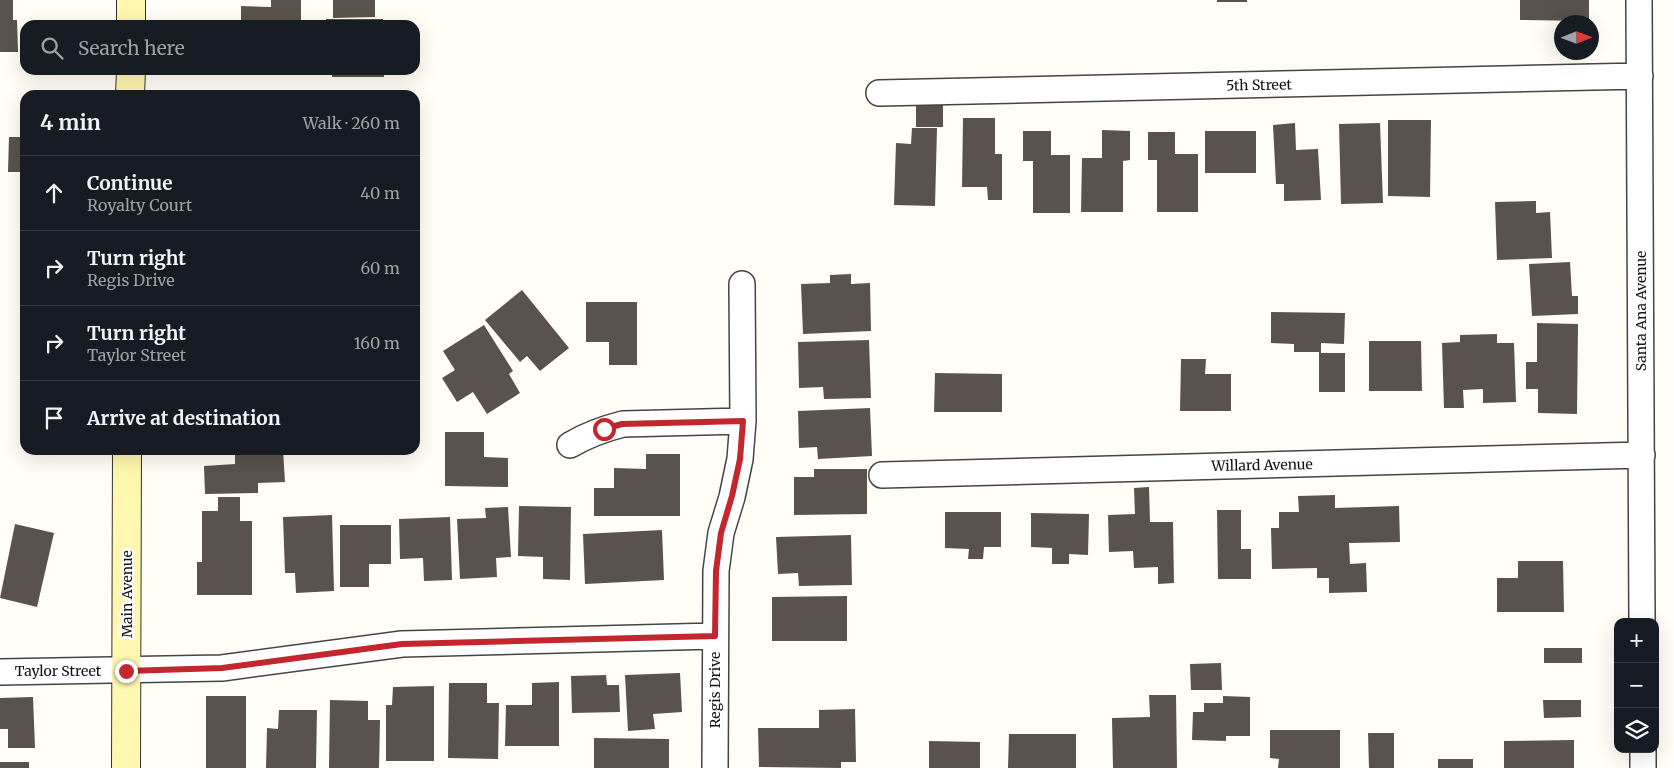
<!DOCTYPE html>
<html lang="en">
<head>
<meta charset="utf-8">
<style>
	body { margin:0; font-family:Merriweather,serif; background:#242831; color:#f1f3f6 }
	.controls { position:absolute; right:15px; bottom:15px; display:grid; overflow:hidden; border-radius:10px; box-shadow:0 5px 20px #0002 }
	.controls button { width:45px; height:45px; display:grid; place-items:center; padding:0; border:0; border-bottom:1px solid #363941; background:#171b24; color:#f1f3f6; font:25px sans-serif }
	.compass { position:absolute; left:1554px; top:15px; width:45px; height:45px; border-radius:50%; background:#171b24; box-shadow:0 5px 20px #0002; rotate:89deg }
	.stop { position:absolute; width:15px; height:15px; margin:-11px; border:4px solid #c4262e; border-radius:50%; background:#fff }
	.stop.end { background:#c4262e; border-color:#fff; box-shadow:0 1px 5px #0008 }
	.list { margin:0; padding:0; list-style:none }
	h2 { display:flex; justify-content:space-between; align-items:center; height:65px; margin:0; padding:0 20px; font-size:21px }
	h2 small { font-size:16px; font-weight:400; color:#9ea1a6 }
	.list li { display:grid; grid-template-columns:32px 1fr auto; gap:15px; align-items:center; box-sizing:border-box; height:75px; padding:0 20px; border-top:1px solid #363941 }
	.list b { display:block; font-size:19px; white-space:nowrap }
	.list p { margin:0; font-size:16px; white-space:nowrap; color:#9ea1a6 }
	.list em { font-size:16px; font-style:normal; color:#9ea1a6 }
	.icon { flex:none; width:28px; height:28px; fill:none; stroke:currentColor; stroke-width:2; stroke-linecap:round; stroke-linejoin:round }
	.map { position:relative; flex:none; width:1674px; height:768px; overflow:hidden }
	.search { position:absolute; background:#171b24; box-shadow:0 5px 20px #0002; left:20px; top:20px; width:400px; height:55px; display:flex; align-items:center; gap:12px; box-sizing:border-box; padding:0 18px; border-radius:15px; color:#9ea1a6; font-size:19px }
	.panel { position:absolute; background:#171b24; box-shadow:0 5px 20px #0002; left:20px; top:90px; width:400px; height:365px; border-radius:15px }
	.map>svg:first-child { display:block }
	.building { fill:#5a524d }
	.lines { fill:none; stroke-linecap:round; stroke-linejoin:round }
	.street-casing { stroke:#444; stroke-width:28 }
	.secondary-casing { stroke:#333; stroke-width:30 }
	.street { stroke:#fff; stroke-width:25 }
	.secondary { stroke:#fff6b0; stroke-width:28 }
	.route { stroke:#c4262e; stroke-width:6 }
	.labels { text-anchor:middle; stroke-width:5; stroke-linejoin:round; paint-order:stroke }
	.street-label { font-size:14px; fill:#111; stroke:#fff }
</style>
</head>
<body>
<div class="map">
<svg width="1674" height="768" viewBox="0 0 1674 768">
	<rect width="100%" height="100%" fill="#fffdf5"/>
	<path class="building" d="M0,0h13v20h4l1,32h-18z
		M271,0h30v25h-60v-19l30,1z
		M333,0h42v17l-42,1z
		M1217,0h30v2h-30z
		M1520,0h69v21l-69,-1z
		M326,19h57v6h-57z
		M332,70h52v7h-52z
		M916,97h27v30h-27z
		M963,118h32v36h7v46h-14l-1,-13h-25z
		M1388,120h43l-1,77 -42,-1z
		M1295,123l1,27 22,-1 3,51 -37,1v-17h-8l-3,-59z
		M1380,123l3,80 -42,1 -2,-80z
		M912,128h25l-2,78 -41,-1 2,-62 15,1z
		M1102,130l28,1v29l-7,1v51h-42l1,-54h20z
		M1023,131h28v24h19v58h-37v-52h-10z
		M1205,131h51v42h-51z
		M1148,132h27v22h23v58h-41v-52h-9z
		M9,137h16v35h-17z
		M1536,201v12l14,-1 2,46 -55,2 -2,-58z
		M1570,262l2,34h6v18l-46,2 -3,-52z
		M851,274v10l19,-1 1,48 -68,3 -2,-50 29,-1v-8z
		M522,290l47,58 -29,23 -13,-15 -7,6 -35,-42z
		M586,302h51v63h-28v-23h-23z
		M1271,312l74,1 -1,31 -23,-1v10h24v39h-26v-40h-25v-8l-23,-1z
		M1537,323l41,1 -1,90 -39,-1v-24h-12v-27h11z
		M484,325l29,46 -4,3 11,19 -33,21 -14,-22 -16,10 -15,-24 13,-8 -12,-19z
		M1497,334v9h17l2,59 -33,1v-14l-20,1 1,18h-20l-2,-65 18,-1v-7z
		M869,340l2,58 -47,1 -1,-12 -24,1 -1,-46z
		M1369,341h52l1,50h-53z
		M1181,359h25l-1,15h26v37h-51z
		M935,373l67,1v38h-68z
		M870,408l2,48 -54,3 -1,-12 -18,1 -1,-37z
		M445,432h39v25l24,1v29l-63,-1z
		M235,450h48l2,32 -27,1v10l-53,1 -1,-28 31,-2z
		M646,454h34v62h-86v-28h20v-20l32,1z
		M814,469h53v45l-73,1v-38h20z
		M1149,487l1,35h23l1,61 -16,1v-17l-24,1 -1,-17 -24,1 -1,-37 27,-1 -1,-26z
		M1335,495v13l64,-2 1,36 -51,1 1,21 16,-1 1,29 -38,1v-15h-12v-10l-45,1 -1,-41h8v-16h20l-1,-16z
		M218,497h22v24h12v74h-55v-33h5v-51h16z
		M519,506l52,1 -1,73 -27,-1v-22l-25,-1z
		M508,507l3,50 -15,1 1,19 -37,2 -3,-60 29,-1 -1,-10z
		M1217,510h24v39h10v30h-33z
		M945,512h56v35h-17l-1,12h-15l1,-10 -24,-1z
		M1031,513l58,1 -1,41 -19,-1v10h-17v-16l-21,-1z
		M332,515l2,76 -38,2 -1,-20h-10l-2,-56z
		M450,517l2,63 -28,1 -1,-23 -23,1 -1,-40z
		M15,524l39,9 -17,74 -37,-9z
		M340,525h51v39h-22v23h-29z
		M662,530l2,50 -79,4 -2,-50z
		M851,535l1,50 -53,1 -1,-13 -20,1 -2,-37z
		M1518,561h45l1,51h-67v-34h21z
		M847,596v45h-75v-44z
		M1544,648h38v15h-38z
		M1221,663l1,27h-31l-1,-26z
		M680,673l2,39 -29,2 2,15 -27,2 -3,-56z
		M606,675l1,10h12l1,27 -48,1 -1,-37z
		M559,682v64h-54l1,-41h26v-22z
		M449,683h38v20h12l-1,56 -50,-1z
		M434,686v75h-48v-56h6l1,-18z
		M1149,695h27l1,73h-64l-1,-50 38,-1z
		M206,696h40v72h-40z
		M1223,696l27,1v39h-24v5l-34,-1 1,-28h11v-9h19z
		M33,697l2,51h-27v-19h-8v-31z
		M330,700l38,1v19h12l-1,48h-50z
		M1543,700h38v17l-37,1z
		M855,709l1,53h-15v6l-82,-1 -1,-39h61v-18z
		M279,710h38l-1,58h-50l1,-40 11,1z
		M1270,730h70v38h-62l1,-9 -9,-1z
		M1368,733h26v35h-25z
		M1009,734h67v34h-68z
		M594,738l75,1v29h-75z
		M1574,740v28h-70v-27z
		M929,741l51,1v26h-51z
		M1438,759h35v9h-35z
		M0,762h29v6h-29z"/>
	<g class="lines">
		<defs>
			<path id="street" d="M1639,0l3,622
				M879,93l761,-17
				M570,445c17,-10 33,-16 53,-21l120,-3
				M882,475l760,-20
				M0,672l222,-4 180,-24 313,-8
				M1643,749v19
				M715,768l1,-197 5,-38 11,-36 8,-38 3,-38 -1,-137"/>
			<path id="secondary" d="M131,25v-25
				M130,95l1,-25
				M126,768l1,-318"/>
		</defs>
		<use href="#street" class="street-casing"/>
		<use href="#secondary" class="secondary-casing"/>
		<use href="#street" class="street"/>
		<use href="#secondary" class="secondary"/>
	</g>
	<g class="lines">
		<path class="route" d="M126,671l96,-3 180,-24 313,-8 1,-65 5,-38 11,-37 8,-37 3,-38 -121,3 -18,5"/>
	</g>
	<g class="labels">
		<g class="street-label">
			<text transform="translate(1259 85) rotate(-1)" y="5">5th Street</text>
			<text transform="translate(1641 311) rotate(-90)" y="5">Santa Ana Avenue</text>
			<text transform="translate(1262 465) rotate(-1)" y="5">Willard Avenue</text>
			<text transform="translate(127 594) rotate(-90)" y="5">Main Avenue</text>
			<text x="58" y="676">Taylor Street</text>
			<text transform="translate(715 690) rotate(-90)" y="5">Regis Drive</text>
		</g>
	</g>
</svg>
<div class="controls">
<button>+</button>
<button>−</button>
<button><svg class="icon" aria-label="layers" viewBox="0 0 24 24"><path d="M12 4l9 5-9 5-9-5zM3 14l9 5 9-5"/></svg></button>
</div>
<svg class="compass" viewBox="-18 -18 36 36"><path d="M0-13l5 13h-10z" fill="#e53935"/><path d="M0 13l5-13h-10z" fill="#9ea1a6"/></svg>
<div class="stop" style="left:604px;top:429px"></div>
<div class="stop end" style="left:126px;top:671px"></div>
<div class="search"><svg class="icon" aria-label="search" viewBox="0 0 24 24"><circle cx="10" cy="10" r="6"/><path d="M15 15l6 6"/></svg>Search here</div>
<section class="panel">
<h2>4 min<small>Walk · 260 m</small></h2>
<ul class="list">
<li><svg class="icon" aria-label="ahead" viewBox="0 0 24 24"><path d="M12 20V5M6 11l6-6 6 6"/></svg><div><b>Continue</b><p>Royalty Court</p></div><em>40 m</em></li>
<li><svg class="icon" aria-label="right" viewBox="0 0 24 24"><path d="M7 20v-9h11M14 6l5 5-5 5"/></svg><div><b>Turn right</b><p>Regis Drive</p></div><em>60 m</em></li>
<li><svg class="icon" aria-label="right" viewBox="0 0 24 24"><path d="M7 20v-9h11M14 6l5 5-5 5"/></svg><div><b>Turn right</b><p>Taylor Street</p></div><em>160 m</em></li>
<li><svg class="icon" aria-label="arrive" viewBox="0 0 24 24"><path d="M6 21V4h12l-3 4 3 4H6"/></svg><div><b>Arrive at destination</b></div></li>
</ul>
</section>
</div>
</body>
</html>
